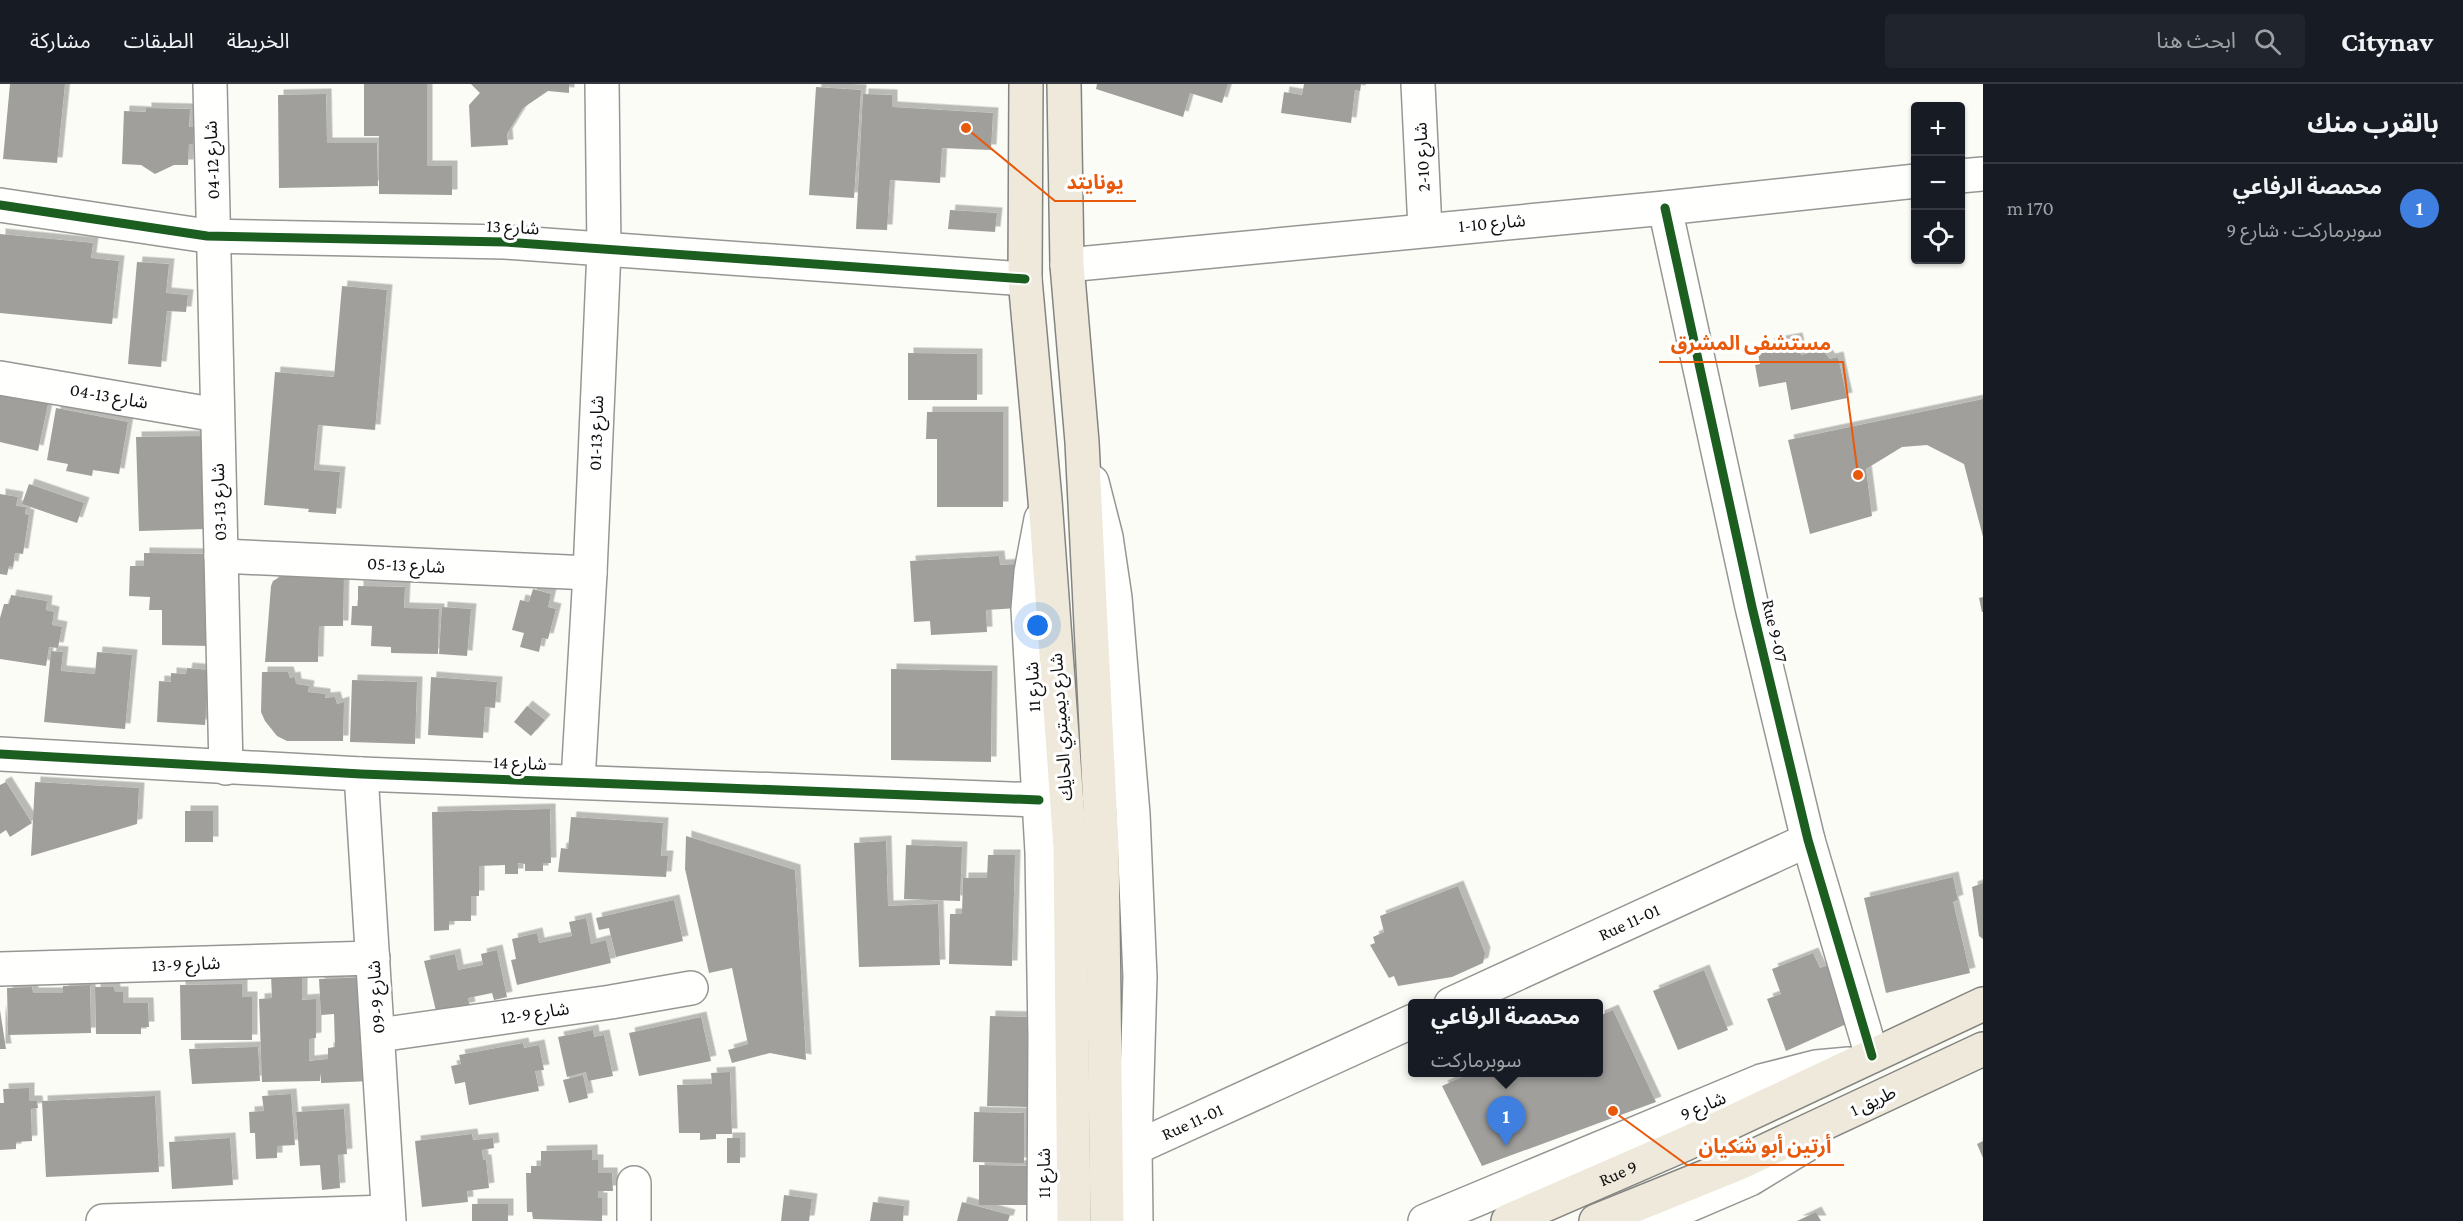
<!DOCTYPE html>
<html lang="ar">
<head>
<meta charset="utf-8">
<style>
	body { margin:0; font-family:"Crimson Pro","Noto Sans Arabic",serif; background:#20242c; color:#f1f3f6; direction:rtl }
	.controls { position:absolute; right:18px; top:18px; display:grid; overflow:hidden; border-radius:6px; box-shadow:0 2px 4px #0004 }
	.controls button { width:54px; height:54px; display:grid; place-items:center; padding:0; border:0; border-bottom:2px solid #363941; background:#171b24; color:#f1f3f6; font:30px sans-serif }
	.you { position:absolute; left:1038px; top:542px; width:21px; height:21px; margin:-15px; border:4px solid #fff; border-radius:50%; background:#1a73e8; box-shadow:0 0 0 9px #1a73e833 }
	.badge { display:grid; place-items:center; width:39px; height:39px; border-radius:50%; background:#d93025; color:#fff; font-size:20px; font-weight:700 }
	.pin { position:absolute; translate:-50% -50px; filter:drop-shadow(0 2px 3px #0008) }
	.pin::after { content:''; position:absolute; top:32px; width:21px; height:18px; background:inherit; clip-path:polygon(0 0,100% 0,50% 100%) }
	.popup { position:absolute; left:1408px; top:915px; width:195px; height:78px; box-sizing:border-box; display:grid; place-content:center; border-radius:6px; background:#171b24; filter:drop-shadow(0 2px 4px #0005); font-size:20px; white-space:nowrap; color:#9ea1a6 }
	.popup b { font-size:22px; color:#f1f3f6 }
	.popup::after { content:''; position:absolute; left:50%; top:100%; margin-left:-12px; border:12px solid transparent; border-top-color:#171b24 }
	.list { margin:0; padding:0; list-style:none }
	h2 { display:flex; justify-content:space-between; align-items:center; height:78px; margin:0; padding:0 24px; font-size:26px }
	h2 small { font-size:20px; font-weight:400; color:#9ea1a6 }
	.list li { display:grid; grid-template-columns:39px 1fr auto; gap:18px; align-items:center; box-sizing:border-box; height:90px; padding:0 24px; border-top:2px solid #363941 }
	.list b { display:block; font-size:22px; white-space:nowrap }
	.list p { margin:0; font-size:20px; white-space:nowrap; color:#9ea1a6 }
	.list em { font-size:20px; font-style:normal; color:#9ea1a6 }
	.icon { flex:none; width:33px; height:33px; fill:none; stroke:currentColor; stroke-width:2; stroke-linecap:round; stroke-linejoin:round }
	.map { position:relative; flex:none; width:1983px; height:1137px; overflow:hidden; direction:ltr }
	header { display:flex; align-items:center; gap:36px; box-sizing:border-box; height:84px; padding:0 30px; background:#171b24; border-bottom:2px solid #363941 }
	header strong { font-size:28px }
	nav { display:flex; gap:33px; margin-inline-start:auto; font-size:21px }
	.search { width:420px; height:54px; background:#20242c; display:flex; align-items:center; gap:15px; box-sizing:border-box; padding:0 21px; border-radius:6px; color:#9ea1a6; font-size:22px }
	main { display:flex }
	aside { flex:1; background:#171b24 }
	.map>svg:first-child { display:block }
	.building { fill:#a09f9c; filter:url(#shadow) }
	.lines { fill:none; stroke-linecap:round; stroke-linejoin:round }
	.minor-casing { stroke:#969694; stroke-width:36 }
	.major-casing { stroke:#848481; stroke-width:36 }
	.minor { stroke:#fffffe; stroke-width:33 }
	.major { stroke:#eee9da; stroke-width:33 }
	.cycleway-casing { stroke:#fff; stroke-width:13 }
	.cycleway { stroke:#1b5e20; stroke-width:9 }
	.labels { text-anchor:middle; stroke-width:6; stroke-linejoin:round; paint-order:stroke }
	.street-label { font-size:18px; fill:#101010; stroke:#fff }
	.leader { fill:none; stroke:#e8590c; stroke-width:2 }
	.callout-dot { fill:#e8590c; stroke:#fff; stroke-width:2 }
	.callout-label { font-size:20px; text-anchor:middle; font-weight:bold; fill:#e8590c; stroke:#fff; stroke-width:6; stroke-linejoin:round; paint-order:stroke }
</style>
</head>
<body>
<header>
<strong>Citynav</strong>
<div class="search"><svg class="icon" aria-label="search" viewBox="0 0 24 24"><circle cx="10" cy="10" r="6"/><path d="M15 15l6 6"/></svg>ابحث هنا</div>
<nav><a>الخريطة</a><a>الطبقات</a><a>مشاركة</a></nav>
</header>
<main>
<aside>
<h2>بالقرب منك<small></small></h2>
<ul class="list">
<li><span class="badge" style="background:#3f7fe0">1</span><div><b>محمصة الرفاعي</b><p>سوبرماركت · شارع 9</p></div><em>170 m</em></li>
</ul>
</aside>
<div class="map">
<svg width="1983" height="1137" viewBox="0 0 1983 1137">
	<defs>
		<filter id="shadow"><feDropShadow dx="5.5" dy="-5.5" stdDeviation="0" flood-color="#0004"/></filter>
	</defs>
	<rect width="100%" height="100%" fill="#fcfcf7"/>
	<path class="building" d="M10,0h55l-8,79 -54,-4z
		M364,0h63v82h25v29l-73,-1v-58h-15z
		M471,0h98v9l-21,-2 -25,17 -16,26 1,11 -37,2 -2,-42 11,-12z
		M1097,0h131l-6,19 -32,-10 -7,24 -87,-28z
		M1304,0h57l-1,7 -5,-1 -4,33 -70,-10 3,-21 18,3z
		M816,3l45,3 -7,108 -45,-3z
		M326,10l1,49h50l1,43 -99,2 -1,-93z
		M863,10l29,1v12l101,6 -2,37 -49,-2 -2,35 -50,-3 -3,50 -31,-1z
		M146,24l44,1 -1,18h5l-1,17h-4l-1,21h-14l-19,9 -14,-9 -19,-1 2,-53 22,1z
		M950,126l47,3 -2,19 -47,-3z
		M0,150l93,9 -2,15 28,3 -7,63 -112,-11z
		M137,178l32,2 -3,29 22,2 -2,17 -19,-1 -6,56 -33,-3z
		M342,202l45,4 -12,140 -57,-5 -4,45 26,2 -4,42 -28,-2 1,-3 -45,-4 11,-133 59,5z
		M1797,254l4,17 15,-4 9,2 5,6 8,-2 9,41 -56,12 -5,-28 -27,5 -4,-22 5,-1 -2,-10 12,-3 -1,-8z
		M908,269l69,1v46h-69z
		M0,309l48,11 -10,47 -38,-9z
		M1983,315v138l-19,-73 -37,-19 -25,2 -36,22 6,47 -62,18 -22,-94z
		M56,324l72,14 -9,52 -26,-4 -1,6 -26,-5 2,-7 -21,-4z
		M927,328h76v95h-66v-68h-11z
		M204,352l3,93 -68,2 -3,-94z
		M29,400l55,19 -7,20 -55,-19z
		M0,410l18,3 -2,9 10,1 -1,7 4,1 -6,39 -8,-1 -2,14 -4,-1 -2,9 -7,-1z
		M144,469l66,1 -1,92 -47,-1v-35h-13l1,-13 -21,-1 1,-30h14z
		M999,472l1,9 17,-1 3,44 -34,2 1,22 -56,3 -1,-14 -16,1 -4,-61z
		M285,490l59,1 -1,51h-24l-1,36h-53l6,-76 2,-5z
		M358,502l47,1 -1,21 35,1 -1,45 -47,-1v-6l-20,-1 1,-20 -21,-1 1,-19h6z
		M533,505l18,5 -3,13 8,2 -8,30 -6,-1 -3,14 -19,-5 4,-14 -12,-3 8,-30 9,2z
		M11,511l36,6 -1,9 8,2 -2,13 10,2 -4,21 -9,-1 -3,19 -46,-7v-41l4,-14h5z
		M1983,513v15h-1l-3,-14z
		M442,523l29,2 -4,47 -28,-2z
		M51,567l12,1 -2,19 34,3 2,-22 35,3 -7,74 -81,-7z
		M187,584l22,2 -4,55 -48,-3 2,-41 12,1v-9l15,1z
		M891,585l101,2 -1,91 -100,-2z
		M262,588h26l2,6 5,-1 1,7 13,2 -1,6 17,2v4l10,-1 2,7 7,-2 -1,39h-56l-10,-5 -12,-15 -4,-9z
		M431,593l66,5 -2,26 -10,-1 -2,31 -55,-3z
		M352,596l65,2 -2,62 -65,-2z
		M527,622l18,14 -14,16 -17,-14z
		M6,698l26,41 -22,14 -4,-7 -6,4v-49z
		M35,698l104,6 -2,36 -106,32z
		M550,725l1,54h-8v8h-18v-7l-7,-1v11h-13v-9l-26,1v30h-8v25h-22v9l-15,1 -2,-119z
		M185,727h28v31h-28z
		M571,733l92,6 -2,33h7l-2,21 -108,-5 3,-24 7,1z
		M686,752l109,34 11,190 -36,-7 -38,10 -4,-13 20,-6 -16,-76 -23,5 -24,-104z
		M886,757l2,65 50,-2 2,61 -81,2 -5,-124z
		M906,761l56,2 -2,54 -56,-2z
		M988,771h27l-3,111 -63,-2 1,-50h12l1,-36h24z
		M1953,793l5,23 -5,2 17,71 -84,20 -22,-95z
		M1983,799v56l-4,-3 -7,-49z
		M1458,802l27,67 -2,10 -31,14 -54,9 -4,-10 -5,2 -19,-33 5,-2 -2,-6 11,-5 -4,-16z
		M674,816l9,41 -67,16 -7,-29 -10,2 -3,-12z
		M586,834l5,26 15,-4 5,23 -94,22 -6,-25 5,-1 -4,-20 25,-6 2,10 33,-7 -3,-14z
		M497,866l10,47 -13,3 -2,-7 -24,5 2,9 -33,8 -13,-54 31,-7 3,16 25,-5 -2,-11z
		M1813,869l7,15 11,-4 22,57 -67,30 -19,-52 14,-5 -9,-25z
		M1704,886l24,60 -50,20 -25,-59z
		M302,891v25l14,-1v39l-7,1v22l19,-2v-11l7,-1 -1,-33 -13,1 -2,-36 49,-2 4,104 -51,2v-11l-1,9 -58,1 -3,-83 13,-1 -1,-22z
		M242,900v13h10v43h-71l-1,-55z
		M90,901l1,48 -83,2 -1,-47 25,-1 1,6h30v-7z
		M95,903h19l1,5h8v11h25l1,24h-8v7h-45z
		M0,926l6,39h-6z
		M1613,926l43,92 -174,64 -40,-80 31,-14h126v-56z
		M990,932l40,1 -3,90 -40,-1z
		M701,933l10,44 -72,15 -10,-43z
		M593,946l1,7 10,-2 9,41 -25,5 -2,-9 -19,5 -9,-40z
		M523,959l1,5 15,-3 5,25 -9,1 4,20 -70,14 -4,-23 -10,2 -4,-18 10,-2 -2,-9z
		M258,963l2,34 -68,3 -3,-35z
		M730,988l2,62h-16v5l-16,1v-7h-21l-2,-48 35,-1 -1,-11z
		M583,991l5,23 -19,5 -6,-23z
		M29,1004v13h8l1,7 -7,1 1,32 -16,1v7l-16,1v-47h4l-1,-14z
		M291,1010l4,51 -18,1v12l-21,1 -1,-26h-5l-1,-21 15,-1 -2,-15z
		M155,1012l4,76 -113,5 -4,-76z
		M344,1025l3,45 -9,1 2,33 -18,2 -2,-25 -20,1 -4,-54z
		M974,1028l50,1v50l-51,-1z
		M472,1050l1,6 20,-2 1,10 -12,2 1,10h3l3,28 -22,3 1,11 -46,5 -7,-66z
		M230,1054l3,47 -61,4 -3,-47z
		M727,1054h13v25h-13z
		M1983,1057v17l-6,-14z
		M592,1066v10h6v13h14l1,18h-15v7h4v23l-69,-2 -1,-7h-5l-1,-39h5v-7h10v-15z
		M979,1081l49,1 -1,39h-48z
		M784,1111l28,4 -3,22h-28z
		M873,1118l31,4 -1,15h-33z
		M962,1118l48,13 -2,6h-51z
		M472,1120h36v17h-36z
		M1816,1128l5,9h-24z"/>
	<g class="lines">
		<defs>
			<g id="minor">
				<path d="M210,0l16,684"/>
				<path d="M1418,0l7,145"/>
				<path d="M1960,92l23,-2"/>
				<path d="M0,121l207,31 298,6 520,37"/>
				<path d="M1665,124l87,399 56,233 64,216"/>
				<path d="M1067,181l598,-57 251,-27"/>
				<path d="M0,294l217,37"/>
				<path d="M1092,398l14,55 9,61 18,216 7,163 -5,171 1,73"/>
				<path d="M1041,435l-10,53 -3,37 14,243 3,185 -1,184"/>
				<path d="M221,472l369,17"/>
				<path d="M0,670l361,20 678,26"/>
				<path d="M361,690l28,447"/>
				<path d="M578,697l12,-208 14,-323 -2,-166"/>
				<path d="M0,885l373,-11"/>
				<path id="s1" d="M1451,920l357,-164"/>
				<path d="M379,951l232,-33 80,-14"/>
				<path id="s2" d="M1135,1064l278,-127"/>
				<path d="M634,1099v38"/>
				<path d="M103,1137l285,-9"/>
				<path d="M1425,1137l336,-140 55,-14 33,-3"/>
				<path d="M1652,1137l98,-42 61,-37"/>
			</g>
			<g id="major">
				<path d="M1026,0l-1,195 20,221 25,347 4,374"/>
				<path d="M1064,0l3,181 15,177 20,406 5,373"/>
				<path id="s3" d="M1508,1137l177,-77 298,-140"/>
				<path d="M1596,1137l141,-57 246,-115"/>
			</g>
		</defs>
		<use href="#minor" class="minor-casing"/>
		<use href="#major" class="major-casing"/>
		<use href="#minor" class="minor"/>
		<use href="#major" class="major"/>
		<defs>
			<path id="cycleway" d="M0,121l207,31 298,6 520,37
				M1665,124l87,399 56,233 64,216
				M0,670l361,20 678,26"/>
		</defs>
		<use href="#cycleway" class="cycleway-casing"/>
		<use href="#cycleway" class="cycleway"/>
	</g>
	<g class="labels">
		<g class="street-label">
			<text transform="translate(1422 73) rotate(-93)" y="6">شارع 10-2</text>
			<text transform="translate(212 76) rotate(-92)" y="6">شارع 12-04</text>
			<text transform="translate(1492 139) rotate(-5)" y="6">شارع 10-1</text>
			<text transform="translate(513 143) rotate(3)" y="6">شارع 13</text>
			<text transform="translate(109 312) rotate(10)" y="6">شارع 13-04</text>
			<text transform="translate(596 349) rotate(-88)" y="6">شارع 13-01</text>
			<text transform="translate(219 418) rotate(-92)" y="6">شارع 13-03</text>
			<text transform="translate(406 481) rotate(3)" y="6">شارع 13-05</text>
			<text transform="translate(1775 547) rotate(77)" y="6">Rue 9-07</text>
			<text transform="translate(1033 603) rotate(-93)" y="6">شارع 11</text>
			<text transform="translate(1061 643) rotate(-94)" y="6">شارع ديميتري الحايك</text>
			<text transform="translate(520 679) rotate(2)" y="6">شارع 14</text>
			<text dy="6" stroke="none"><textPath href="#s1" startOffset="196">Rue 11-01</textPath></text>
			<text transform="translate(186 880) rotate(-2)" y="6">شارع 9-13</text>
			<text transform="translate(376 913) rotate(-94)" y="6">شارع 9-09</text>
			<text transform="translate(535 929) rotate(-8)" y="6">شارع 9-12</text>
			<text transform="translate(1873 1017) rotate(-25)" y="6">طريق 1</text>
			<text transform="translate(1703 1022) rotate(-23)" y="6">شارع 9</text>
			<text dy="6" stroke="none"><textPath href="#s2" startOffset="63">Rue 11-01</textPath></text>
			<text transform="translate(1044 1089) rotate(-90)" y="6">شارع 11</text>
			<text dy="6" stroke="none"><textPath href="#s3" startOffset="120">Rue 9</textPath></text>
		</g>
	</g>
	<path class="leader" d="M966 44L1055 117H1136M1858 391L1843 278H1659M1613 1027L1687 1081H1844"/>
	<g class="callout-dot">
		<circle cx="966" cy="44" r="6"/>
		<circle cx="1858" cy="391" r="6"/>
		<circle cx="1613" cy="1027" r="6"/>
	</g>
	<g class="callout-label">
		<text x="1095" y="105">يونايتد</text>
		<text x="1751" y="266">مستشفى المشرق</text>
		<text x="1765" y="1069">أرتين أبو شكيان</text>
	</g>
</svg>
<div class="controls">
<button>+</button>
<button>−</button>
<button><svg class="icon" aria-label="locate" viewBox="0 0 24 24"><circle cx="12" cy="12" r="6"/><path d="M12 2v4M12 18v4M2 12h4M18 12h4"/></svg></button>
</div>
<div class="you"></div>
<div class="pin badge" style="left:1506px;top:1062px;background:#3f7fe0">1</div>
<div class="popup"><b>محمصة الرفاعي</b>سوبرماركت</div>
</div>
</main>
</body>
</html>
